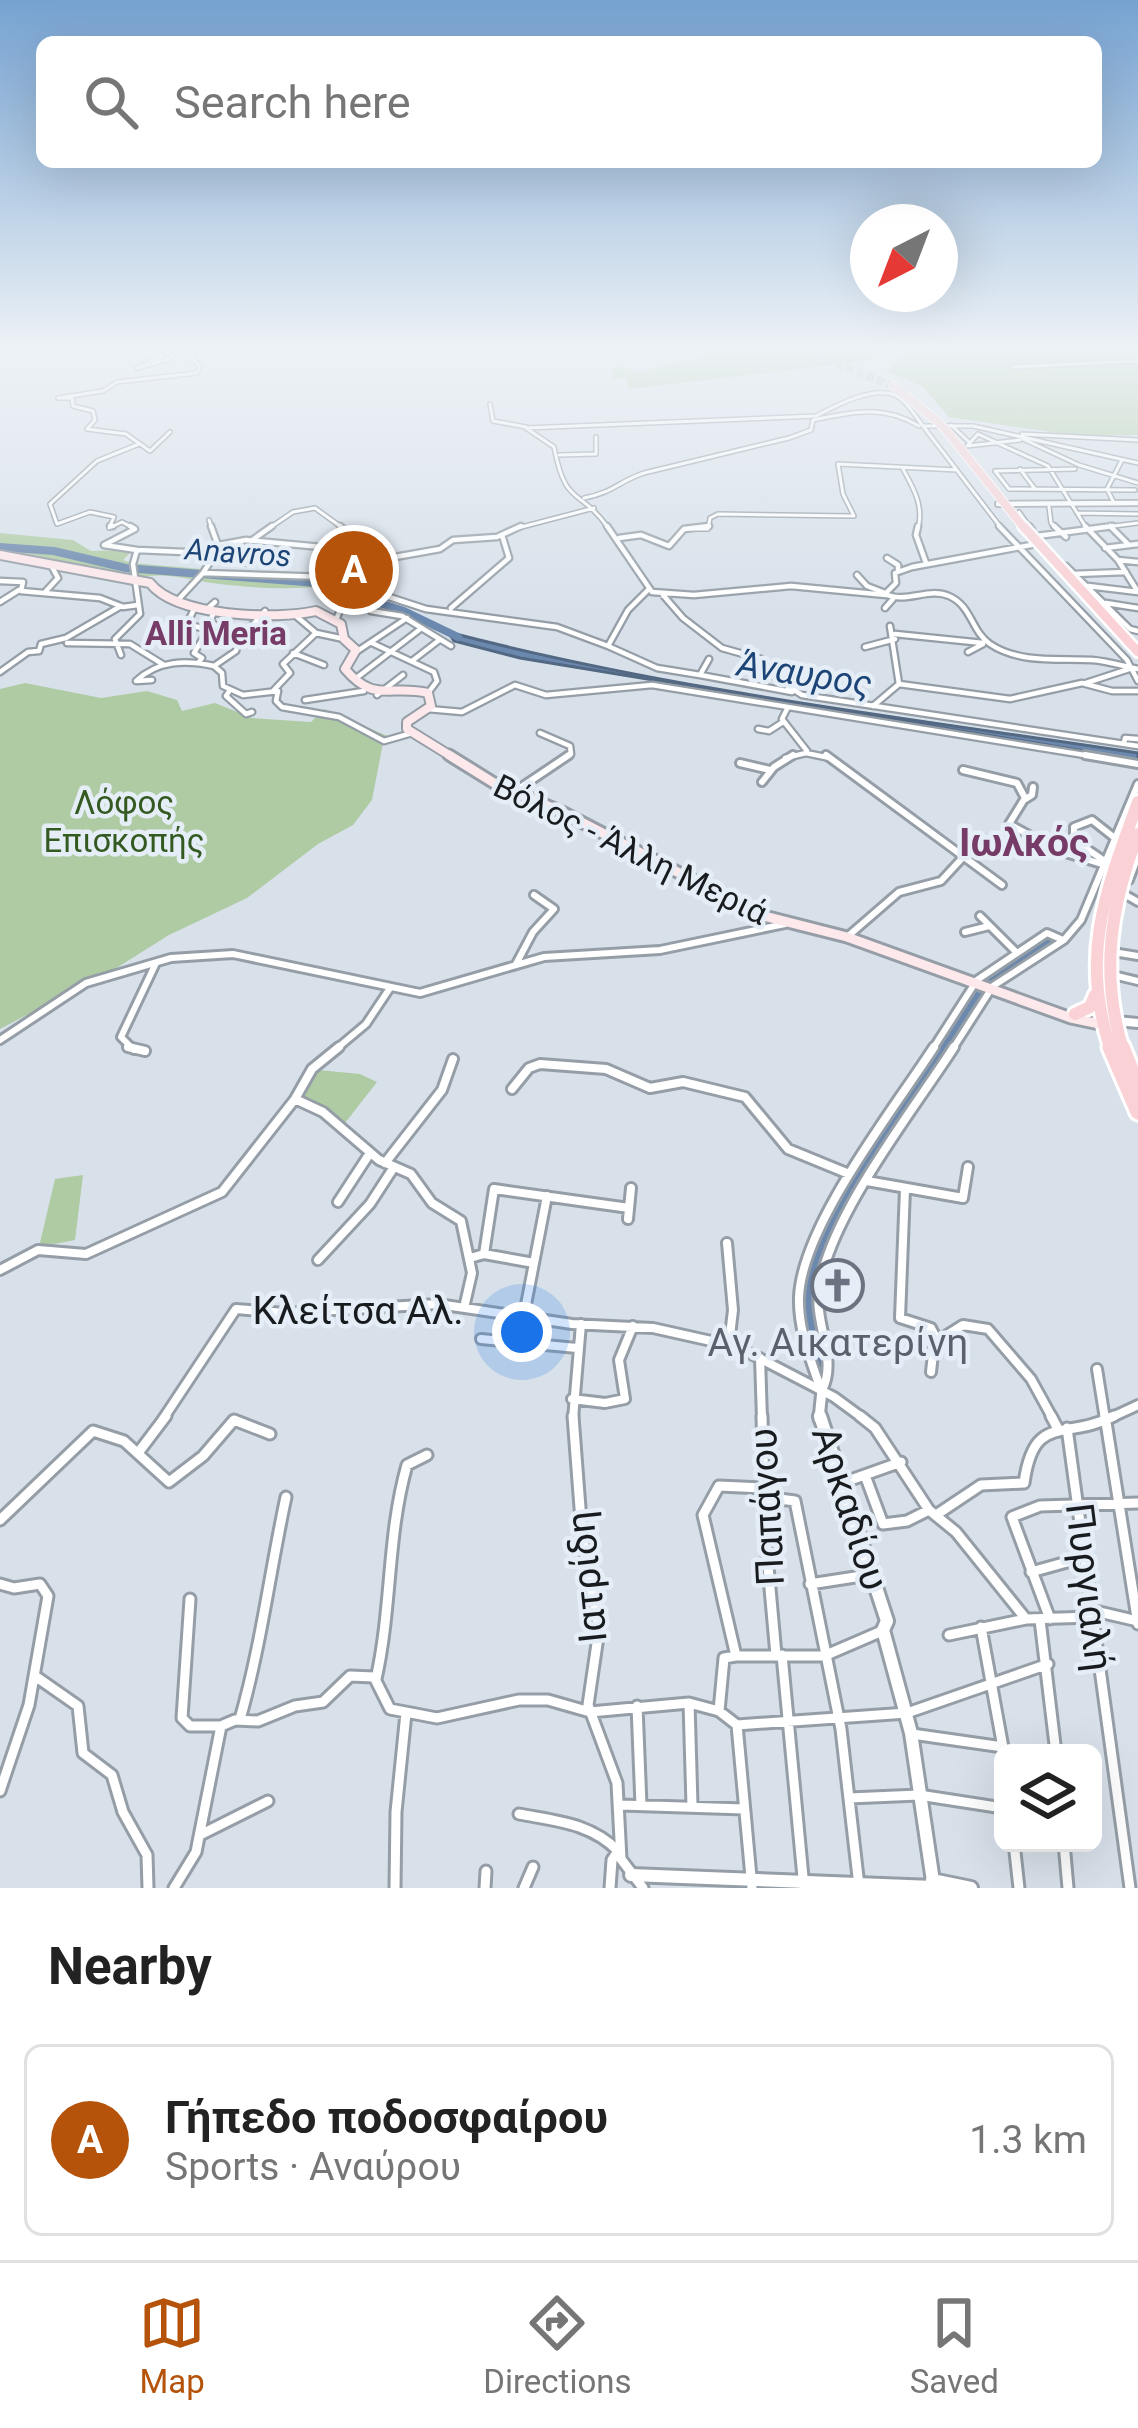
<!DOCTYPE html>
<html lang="en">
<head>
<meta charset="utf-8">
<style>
	body { margin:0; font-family:Roboto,sans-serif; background:#f6f6f6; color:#222 }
	.controls { position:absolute; right:36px; bottom:36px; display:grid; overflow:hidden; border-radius:18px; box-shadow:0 12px 48px #0002 }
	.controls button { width:108px; height:108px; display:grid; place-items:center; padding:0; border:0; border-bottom:3px solid #e0e0e0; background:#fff; color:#222; font:60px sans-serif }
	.compass { position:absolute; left:850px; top:204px; width:108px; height:108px; border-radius:50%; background:#fff; box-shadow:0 12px 48px #0002; rotate:222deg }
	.you { position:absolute; left:522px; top:1332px; width:42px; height:42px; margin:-30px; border:9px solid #fff; border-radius:50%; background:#1a73e8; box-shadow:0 0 0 18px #1a73e833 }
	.badge { display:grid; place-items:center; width:78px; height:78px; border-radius:50%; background:#b45309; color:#fff; font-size:39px; font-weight:700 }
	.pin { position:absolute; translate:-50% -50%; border:6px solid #fff; box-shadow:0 3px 12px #0006 }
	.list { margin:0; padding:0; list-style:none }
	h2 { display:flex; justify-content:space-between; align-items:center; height:156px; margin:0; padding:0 48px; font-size:51px }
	h2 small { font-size:39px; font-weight:400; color:#767676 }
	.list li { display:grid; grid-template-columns:78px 1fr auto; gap:36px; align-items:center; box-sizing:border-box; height:192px; margin:0 24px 24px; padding:0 24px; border:3px solid #e0e0e0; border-radius:18px }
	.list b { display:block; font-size:45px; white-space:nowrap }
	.list p { margin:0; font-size:39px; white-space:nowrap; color:#767676 }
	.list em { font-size:39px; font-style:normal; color:#767676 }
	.icon { flex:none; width:66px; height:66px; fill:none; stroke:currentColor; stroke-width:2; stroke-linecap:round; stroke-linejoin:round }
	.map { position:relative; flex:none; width:1138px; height:1888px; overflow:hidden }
	.search { position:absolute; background:#fff; box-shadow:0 12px 48px #0002; left:36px; right:36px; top:36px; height:132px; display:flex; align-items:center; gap:30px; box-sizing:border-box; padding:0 42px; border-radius:18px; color:#767676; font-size:45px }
	.sheet { height:372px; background:#fff }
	nav { display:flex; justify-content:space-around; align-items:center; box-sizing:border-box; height:168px; border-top:3px solid #e0e0e0; background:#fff; font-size:33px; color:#767676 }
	nav a { display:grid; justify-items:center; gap:6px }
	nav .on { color:#b45309 }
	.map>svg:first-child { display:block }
	.green { fill:#afcba4 }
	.water { fill:#6b88ae; stroke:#526883; stroke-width:3 }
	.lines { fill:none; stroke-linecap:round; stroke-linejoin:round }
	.river { stroke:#6b88ae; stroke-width:8 }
	.primary-tunnel { stroke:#b2bac1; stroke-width:8; stroke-dasharray:8 3; stroke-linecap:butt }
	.minor-far4-casing { stroke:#959ea6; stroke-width:6 }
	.minor-far3-casing { stroke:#959ea6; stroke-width:9 }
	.minor-far2-casing { stroke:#959ea6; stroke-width:12 }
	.minor-far1-casing { stroke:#959ea6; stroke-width:14 }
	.minor-casing { stroke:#959ea6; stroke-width:15 }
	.tertiary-far3-casing { stroke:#959ea6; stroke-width:8 }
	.tertiary-far2-casing { stroke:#959ea6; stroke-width:14 }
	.tertiary-far1-casing { stroke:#959ea6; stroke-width:15 }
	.tertiary-casing { stroke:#959ea6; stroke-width:18 }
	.secondary-far1-casing { stroke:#959ea6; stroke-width:12 }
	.secondary-casing { stroke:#959ea6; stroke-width:15 }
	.primary-far3-casing { stroke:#fff; stroke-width:10 }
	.primary-far2-casing { stroke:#fff; stroke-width:14 }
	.primary-far1-casing { stroke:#fff; stroke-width:18 }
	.primary-casing { stroke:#fff; stroke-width:21 }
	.minor-far4 { stroke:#fff; stroke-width:3 }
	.minor-far3 { stroke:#fff; stroke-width:4.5 }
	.minor-far2 { stroke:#fff; stroke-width:6 }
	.minor-far1 { stroke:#fff; stroke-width:8 }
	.minor { stroke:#fff; stroke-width:9 }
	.tertiary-far3 { stroke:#fff; stroke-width:4.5 }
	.tertiary-far2 { stroke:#fff; stroke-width:8 }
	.tertiary-far1 { stroke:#fff; stroke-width:9 }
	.tertiary { stroke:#fff; stroke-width:12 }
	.secondary-far1 { stroke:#fde8eb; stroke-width:8 }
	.secondary { stroke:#fde8eb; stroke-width:9 }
	.primary-far3 { stroke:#fad2d6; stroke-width:8 }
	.primary-far2 { stroke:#fad2d6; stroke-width:9 }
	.primary-far1 { stroke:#fad2d6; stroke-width:12 }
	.primary { stroke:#fad2d6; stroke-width:15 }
	.primary-bridge-casing { stroke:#fff; stroke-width:10; stroke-linecap:butt }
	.primary-bridge { stroke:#fad2d6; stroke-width:8 }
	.labels { text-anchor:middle; stroke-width:9; stroke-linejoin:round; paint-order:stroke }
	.far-water-label { font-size:30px; font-style:italic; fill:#1c4476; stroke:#e5eef7 }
	.far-quarter-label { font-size:33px; font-weight:bold; fill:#763b66; stroke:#e5eef7 }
	.park-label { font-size:33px; fill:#345a21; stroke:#e5eef7 }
	.street-label { font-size:33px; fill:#181c1f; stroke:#e5eef7 }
	.water-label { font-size:36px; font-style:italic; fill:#1c4476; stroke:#e5eef7 }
	.quarter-label { font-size:39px; font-weight:bold; fill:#763b66; stroke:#e5eef7 }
	.near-street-label { font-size:39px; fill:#181c1f; stroke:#e5eef7 }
	.near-worship-label { font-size:39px; fill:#5b616d; stroke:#e5eef7 }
</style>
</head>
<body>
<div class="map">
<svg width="1138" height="1888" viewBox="0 0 1138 1888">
	<rect width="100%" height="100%" fill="#d8e1ea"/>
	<path class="green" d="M797,347h101l-33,14 -226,27h-11l-1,-10 -17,1 3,-7 -5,-1 11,-5 20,6 91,-21z
		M917,347h221v88l-60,1 -129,-19 -27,-31 -35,-14 21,-22z
		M0,533l73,7 18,11 42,-1 -10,10 9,3 184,16 8,7c-36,4 -68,2 -105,-2 -25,-3 -56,-13 -77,-6l-108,-23 -14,-1 -20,7z
		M25,683l76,15 46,-7 30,9 5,11 33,-8 37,15 59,4 13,-13 68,29 -9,5 -11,57 -19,25 -35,19 -71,54 -78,37 -51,32 -118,62v-340z
		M318,1070l42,4 17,8 -32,41 -43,-26z
		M83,1175l-8,65 -36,7 16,-68z"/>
	<path class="water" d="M448,632c225,59 460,86 690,121v7l-618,-102 -66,-17z
		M1048,934l9,6 -65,41 -149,228 -19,42 -10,40 9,86 -12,-10 -9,-75 11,-46 29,-54 141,-217z"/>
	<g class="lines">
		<path class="river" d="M0,547l54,4 72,17 191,15 87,28 54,26"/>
		<path class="primary-tunnel" d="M795,347l98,39"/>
		<defs>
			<path id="minor-far4" d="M162,347l-1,10 -24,11 32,-9 10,-12
				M1013,367l125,-6
				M490,404l3,17 33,6
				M951,425l18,17
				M170,432l-20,19 -24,-17 -39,-5 8,-9 -2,-9 -20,-5 -1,-8h-14l45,-7 14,-9 80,-9 3,-6 -9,-10 6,-10
				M978,434l70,32 39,63
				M978,434l-11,12 53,-6
				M1022,434l1,5 56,26 59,18
				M1022,434l116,6
				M559,455l37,-1v-17
				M903,469c11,20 21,37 15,60
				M1020,469l15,20
				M995,471l14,18 126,1
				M995,471l80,-2
				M584,498c31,-6 33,-16 60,-25l145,-35 22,-8 2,-10c39,-8 70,-16 106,6
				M1114,503l-7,-14 15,-29
				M1049,507l2,16 7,6
				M1019,512l12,17
				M1077,513l61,1
				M209,520l3,9
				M1110,526l3,3
				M135,529l-13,-7 -13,6 5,-11 -24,-5 -33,12 -7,-20 47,-43 42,-17
				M268,529l25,-17 22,-4 29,21
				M514,529l80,-21
				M609,529c-30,-43 -43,-20 -55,-82l-28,-19 290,-12c19,-10 56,-30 79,-21 11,5 21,22 28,31
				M684,529h24l2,-11 8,-4 136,2 -11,-22 -5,-30 119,6
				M1002,529l-79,-103h50l165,37
				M1090,529l48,-6"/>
			<path id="minor-far3" d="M110,526h3
				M340,526l10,8 1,20
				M607,526l45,66 42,3 97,-9 95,9
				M918,526l-2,9 10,28
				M999,526l128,134 11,21
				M1029,526l3,4
				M1054,526l12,11
				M1085,526l33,34 20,32
				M1110,526l19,19
				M1037,536l76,-10
				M619,538l22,-3 28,11 15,-17 25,-3
				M251,541l21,-15
				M219,545l27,-5 86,8 35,14 73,-13 13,-9 44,-3 24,-11
				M1031,545l-119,22 -17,6 1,10 -11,11c21,10 44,-7 64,2 23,10 22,35 41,48 30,20 69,14 102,16 15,1 31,6 46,9
				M1105,548l33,-4
				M137,550l72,3 10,-5
				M218,556l31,7
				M887,558l11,7v6
				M1118,560l20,2
				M1066,566l64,63 8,2
				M203,573l16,-25 -8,-22
				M1073,574l53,-2
				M857,575l10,11 18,7
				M0,581l23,1 -2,9 79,7 23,9 15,-2
				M1088,586l50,6
				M46,591l12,-13 -7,-13
				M663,595l20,23 39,30 39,11 15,19 26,17 336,51
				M343,598l20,6
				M177,601l26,-28 125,4 98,32 131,18 51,19 20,-36 20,-20
				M0,602l19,-12
				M1106,603l32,5
				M195,607l-8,17 21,6 -14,23 8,5 -3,4
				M451,608l58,-50 -7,-23
				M885,608l8,-9
				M206,610l9,-8
				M371,611l31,5 49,30
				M296,616l20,17 28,6
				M336,620l8,-20 -17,-13 1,-10 30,-18
				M890,626l9,58 111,15 72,-16 30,8h26
				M207,629l8,-4 -5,-4 4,-9
				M895,634l88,9
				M67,643l63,1 34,21
				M372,643l62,29 3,9 -9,12
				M608,646l49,22 43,7 9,-16
				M865,647l30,-8
				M356,652l51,-34
				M968,652l15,-8
				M293,653l31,12
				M121,655l-6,-16 25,-25 -7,-50 4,-14 -33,-5 31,-16 -5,-3
				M412,661l26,-20
				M214,666l8,7 1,13 20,9 35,-4 -2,10 6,6 57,10 45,24 28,-8
				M214,666l22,-15 3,-11 26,-29
				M0,672l28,-20 11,-1 2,-7 25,-6 55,-32
				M700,675l92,17 -4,-4
				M355,679l64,-49
				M152,680l-16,1c22,-21 50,-21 78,-15
				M1086,683l43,-14
				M230,690l-4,6 20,18 6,-2
				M273,691l17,-18 -7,-9 33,-31
				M377,695l26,-20
				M305,700l59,-9
				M873,706l26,-22
				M428,709l34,3 53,-27 31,10 106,-10 451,73
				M787,709l-5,10 25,32
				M758,729l11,2 14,-9
				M540,733l30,13 1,8 -7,4
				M1124,743l1,-5 13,1
				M785,758l21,-5 24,5"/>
			<path id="minor-far2" d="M826,755l176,130
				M1085,755l53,9
				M740,763l30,7
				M963,770l54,13 8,15 -16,26 20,11 4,12
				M762,782l12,-15 19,-12
				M514,792l55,-37
				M1024,800l8,-5 1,-8
				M1106,862l-32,-22v-13l18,-7 24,19
				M1129,880l9,-24
				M1124,894l14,8
				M980,916l36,36
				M965,932l24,-6
				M847,937l52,-45 42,-11 25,-27 80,-7 59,18
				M1113,952l25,4
				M516,964l17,-32 21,-23 -20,-14
				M1113,975l25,6
				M0,1040l86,-57 85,-25 62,-4 187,39 124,-36 116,-7 125,-26
				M134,1050l-13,-13 35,-74
				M335,1050l31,-26 24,-36
				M932,1050l45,-70 70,-47 16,7
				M952,1050l41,-64 71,-46 17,-20 57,-136"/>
			<path id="minor-far1" d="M128,1047l17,4
				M512,1089l17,-21 11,-4 66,5 44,19 33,-6 62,15 43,52 61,25
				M295,1099l28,13 56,48 32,14 21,29 29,18 11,52 -8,35
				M385,1163l57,-73 11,-31
				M867,1181l96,17 5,-31
				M905,1189l-5,129 31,10 4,8 -4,36
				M338,1202l32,-49
				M628,1219l3,-31
				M727,1243l6,67 -4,34
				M484,1254l10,-65 135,19
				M470,1258l14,-4 50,9
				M318,1260l52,-56 24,-37
				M0,1270l38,-20 48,4 136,-62 73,-93 17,-30 27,-22
				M524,1315l23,-119
				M481,1339l96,9
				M936,1342l27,-17 25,4 43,50 22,40
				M760,1358l2,61
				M1097,1369l8,50
				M820,1387c-10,-29 -22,-58 -21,-90 3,-72 95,-188 135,-250
				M822,1390c16,-30 -8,-67 -3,-100 10,-74 94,-179 135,-243
				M572,1399l33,4 20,-4 -6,-39 14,-34
				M163,1419l73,-110 49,4 153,-9 134,20 81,4 85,19 96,50 30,22
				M573,1419l8,-95
				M1108,1419l30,-14"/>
			<path id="minor" d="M573,1416l9,118 17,96 -11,75 29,78 4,76 22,29
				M762,1416l3,117 11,122
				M860,1416l15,12 54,82 27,22 70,87
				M1051,1416l7,13
				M1105,1416l33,208
				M1067,1428l63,460
				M138,1453l28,-37
				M866,1478l17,46 24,-3 22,-11
				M842,1483l59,-21
				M764,1497l31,4 46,228 18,157
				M936,1515l45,-30 43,-2c10,-71 40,-42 90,-67
				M0,1520l93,-89 31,10 45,41 34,-26 31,-36 36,14
				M1031,1572l36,-10
				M0,1584l14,4 26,-4 8,12 -19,109 -29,86
				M810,1584l58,-9
				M190,1599l-8,119 8,8h31
				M1095,1611l43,10
				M1050,1619l-38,-102 28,-11 98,-3
				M1040,1620l16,133
				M981,1627l23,126
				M949,1635l77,-16 68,-2
				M782,1655l22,233
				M736,1656h88l58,-25
				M35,1676l43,30 5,47 29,22 11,37 24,43 1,33
				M376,1679c16,-71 11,-144 31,-214l20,-10
				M689,1703l3,102
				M637,1706l4,99
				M719,1711l5,-53 12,-2 -33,-141 16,-29 44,2
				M240,1719c21,-73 30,-148 46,-222
				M737,1725l15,163
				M912,1734l91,13
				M849,1798l70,-3 84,13
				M621,1805l123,4
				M519,1814c36,7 72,9 99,37l-6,9 -2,28
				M202,1834l66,-33
				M1014,1843l5,45
				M1064,1843l4,45
				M174,1888l22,-36 25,-126 14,-6 23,1 37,-15 28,-4 27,-26 24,1 16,32 47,9 82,-18h29l42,12 99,-9 30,8 18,14 170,-12 141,-49
				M395,1888l1,-76 10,-99
				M485,1888l1,-17
				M524,1888l9,-21"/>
			<path id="tertiary-far3" d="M998,504l140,-1"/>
			<path id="tertiary-far2" d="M1116,1021l22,2"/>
			<path id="tertiary-far1" d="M819,1419l3,-29"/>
			<path id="tertiary" d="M820,1416l67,205 -4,9 28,103 23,155
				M631,1875l302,12
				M932,1880l39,8"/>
			<path id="secondary-far1" d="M0,555l150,28c26,34 126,37 166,28l25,13 3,15 12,11 -11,19c30,35 45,15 83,24l3,13 -24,16v7l47,29"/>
			<path id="secondary" d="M449,755l45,28 70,30 196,102 87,22 224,81 38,8"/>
			<path id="primary-far3" d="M893,386l44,35
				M945,429l80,100"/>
			<path id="primary-far2" d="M1023,526l115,126"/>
			<path id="primary-far1" d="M1075,1014l15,-7 5,-12
				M1111,1050c-32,-94 -5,-160 27,-248
				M1123,1050c-23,-76 -13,-143 15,-216"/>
			<path id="primary" d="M1110,1047l28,65
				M1122,1047l16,40"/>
		</defs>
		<use href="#minor-far4" class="minor-far4-casing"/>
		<use href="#minor-far3" class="minor-far3-casing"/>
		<use href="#minor-far2" class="minor-far2-casing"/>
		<use href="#minor-far1" class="minor-far1-casing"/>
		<use href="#minor" class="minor-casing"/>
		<use href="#tertiary-far3" class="tertiary-far3-casing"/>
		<use href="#tertiary-far2" class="tertiary-far2-casing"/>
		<use href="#tertiary-far1" class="tertiary-far1-casing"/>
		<use href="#tertiary" class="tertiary-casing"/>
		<use href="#secondary-far1" class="secondary-far1-casing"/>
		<use href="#secondary" class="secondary-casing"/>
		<use href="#primary-far3" class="primary-far3-casing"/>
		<use href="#primary-far2" class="primary-far2-casing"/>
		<use href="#primary-far1" class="primary-far1-casing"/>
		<use href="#primary" class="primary-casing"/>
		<use href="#minor-far4" class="minor-far4"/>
		<use href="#minor-far3" class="minor-far3"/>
		<use href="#minor-far2" class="minor-far2"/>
		<use href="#minor-far1" class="minor-far1"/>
		<use href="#minor" class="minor"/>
		<use href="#tertiary-far3" class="tertiary-far3"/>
		<use href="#tertiary-far2" class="tertiary-far2"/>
		<use href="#tertiary-far1" class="tertiary-far1"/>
		<use href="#tertiary" class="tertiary"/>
		<use href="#secondary-far1" class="secondary-far1"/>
		<use href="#secondary" class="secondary"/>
		<use href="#primary-far3" class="primary-far3"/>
		<use href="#primary-far2" class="primary-far2"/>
		<use href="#primary-far1" class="primary-far1"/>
		<use href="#primary" class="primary"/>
		<defs>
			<path id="primary-bridge" d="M937,421l8,8"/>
		</defs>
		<use href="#primary-bridge" class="primary-bridge-casing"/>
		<use href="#primary-bridge" class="primary-bridge"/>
	</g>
	<linearGradient id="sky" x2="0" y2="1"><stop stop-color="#76a2d1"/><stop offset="0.57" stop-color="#edf2f6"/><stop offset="1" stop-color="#edf2f6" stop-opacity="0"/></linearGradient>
	<rect width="1138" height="612" fill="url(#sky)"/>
	<defs>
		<symbol id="church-ring" viewBox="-11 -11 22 22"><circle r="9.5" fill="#e5eef7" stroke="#6b7280" stroke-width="1.5"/><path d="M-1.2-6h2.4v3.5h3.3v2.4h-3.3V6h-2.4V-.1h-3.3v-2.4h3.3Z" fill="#6b7280"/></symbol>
	</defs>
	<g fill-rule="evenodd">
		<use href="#church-ring" x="808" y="1256" width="59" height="59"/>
	</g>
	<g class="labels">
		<g class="far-water-label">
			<text transform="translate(238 553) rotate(4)" y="10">Anavros</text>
		</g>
		<g class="far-quarter-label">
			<text x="216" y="645">Alli Meria</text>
		</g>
		<g class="park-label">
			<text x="124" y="814">Λόφος<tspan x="124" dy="38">Επισκοπής</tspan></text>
		</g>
		<g class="street-label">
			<text transform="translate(631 849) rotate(26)" y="12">Βόλος - Άλλη Μεριά</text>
		</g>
		<g class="water-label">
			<text transform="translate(805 673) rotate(9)" y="13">Άναυρος</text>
		</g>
		<g class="quarter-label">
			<text x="1024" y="856">Ιωλκός</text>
		</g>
		<g class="near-street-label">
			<text x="358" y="1324">Κλείτσα Αλ.</text>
			<text transform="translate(766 1507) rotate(-93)" y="14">Παπάγου</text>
			<text transform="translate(851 1508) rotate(72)" y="14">Αρκαδίου</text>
			<text transform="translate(586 1577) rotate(-96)" y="14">Ιατρίδη</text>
			<text transform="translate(1090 1587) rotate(83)" y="14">Πυργιαλή</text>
		</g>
		<g class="near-worship-label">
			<text x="838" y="1356">Αγ. Αικατερίνη</text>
		</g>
	</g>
</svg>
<div class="controls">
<button><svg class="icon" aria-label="layers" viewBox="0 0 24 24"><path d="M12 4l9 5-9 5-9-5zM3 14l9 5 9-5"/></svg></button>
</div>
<svg class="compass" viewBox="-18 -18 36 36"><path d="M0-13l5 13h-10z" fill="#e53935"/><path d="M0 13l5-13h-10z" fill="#767676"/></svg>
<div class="you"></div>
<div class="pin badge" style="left:354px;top:570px">A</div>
<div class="search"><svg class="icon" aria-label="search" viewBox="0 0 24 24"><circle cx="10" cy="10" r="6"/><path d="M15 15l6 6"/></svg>Search here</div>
</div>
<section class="sheet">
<h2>Nearby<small></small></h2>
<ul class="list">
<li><span class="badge">A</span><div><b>Γήπεδο ποδοσφαίρου</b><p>Sports · Αναύρου</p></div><em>1.3 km</em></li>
</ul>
</section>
<nav>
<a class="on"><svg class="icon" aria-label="map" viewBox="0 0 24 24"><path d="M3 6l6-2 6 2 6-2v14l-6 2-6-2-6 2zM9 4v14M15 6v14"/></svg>Map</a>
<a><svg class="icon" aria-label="directions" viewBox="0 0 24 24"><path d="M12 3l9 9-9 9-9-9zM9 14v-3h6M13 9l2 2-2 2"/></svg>Directions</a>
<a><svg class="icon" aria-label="saved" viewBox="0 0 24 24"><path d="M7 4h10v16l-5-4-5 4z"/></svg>Saved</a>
</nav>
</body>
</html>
